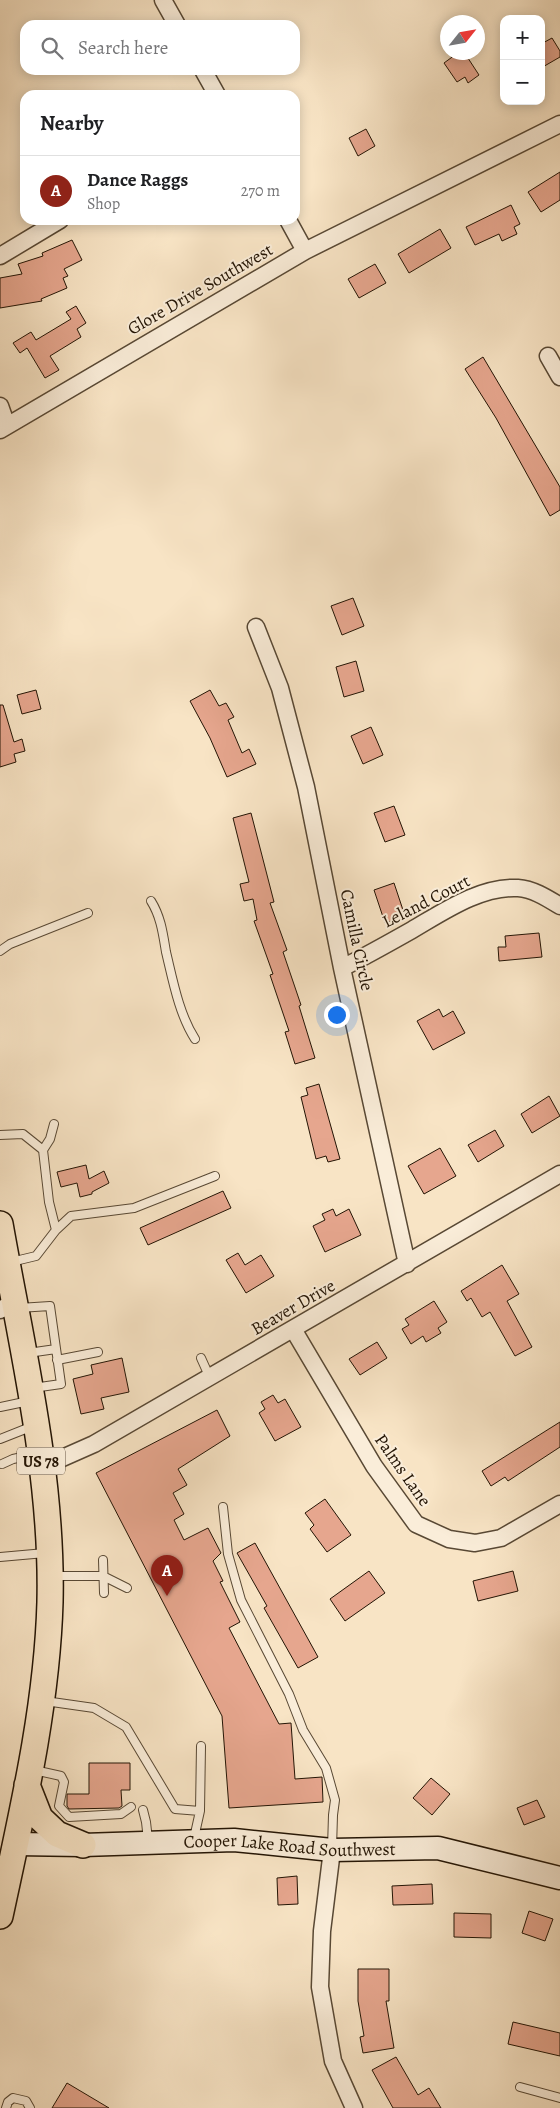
<!DOCTYPE html>
<html lang="en">
<head>
<meta charset="utf-8">
<style>
	body { margin:0; font-family:Alegreya,serif; background:#f6f6f6; color:#202124 }
	.controls { position:absolute; right:15px; top:15px; display:grid; overflow:hidden; border-radius:10px; box-shadow:0 2px 12px #0003 }
	.controls button { width:45px; height:45px; display:grid; place-items:center; padding:0; border:0; border-bottom:1px solid #e0e0e0; background:#fff; color:#202124; font:25px sans-serif }
	.compass { position:absolute; left:440px; top:15px; width:45px; height:45px; border-radius:50%; background:#fff; box-shadow:0 2px 12px #0003; rotate:59deg }
	.you { position:absolute; left:336px; top:1014px; width:18px; height:18px; margin:-12px; border:4px solid #fff; border-radius:50%; background:#1a73e8; box-shadow:0 0 0 8px #1a73e833 }
	.badge { display:grid; place-items:center; width:32px; height:32px; border-radius:50%; background:#8f2418; color:#fff; font-size:16px; font-weight:700 }
	.pin { position:absolute; translate:-50% -41px; filter:drop-shadow(0 1px 2px #0008) }
	.pin::after { content:''; position:absolute; top:26px; width:18px; height:15px; background:inherit; clip-path:polygon(0 0,100% 0,50% 100%) }
	.list { margin:0; padding:0; list-style:none }
	h2 { display:flex; justify-content:space-between; align-items:center; height:65px; margin:0; padding:0 20px; font-size:21px }
	h2 small { font-size:16px; font-weight:400; color:#757577 }
	.list li { display:grid; grid-template-columns:32px 1fr auto; gap:15px; align-items:center; box-sizing:border-box; height:70px; padding:0 20px; border-top:1px solid #e0e0e0 }
	.list b { display:block; font-size:19px; white-space:nowrap }
	.list p { margin:0; font-size:16px; white-space:nowrap; color:#757577 }
	.list em { font-size:16px; font-style:normal; color:#757577 }
	.icon { flex:none; width:28px; height:28px; fill:none; stroke:currentColor; stroke-width:2; stroke-linecap:round; stroke-linejoin:round }
	.map { position:relative; flex:none; width:560px; height:2108px; overflow:hidden }
	.search { position:absolute; background:#fff; box-shadow:0 2px 12px #0003; left:20px; top:20px; width:280px; height:55px; display:flex; align-items:center; gap:12px; box-sizing:border-box; padding:0 18px; border-radius:15px; color:#757577; font-size:19px }
	.panel { position:absolute; background:#fff; box-shadow:0 2px 12px #0003; left:20px; top:90px; width:280px; height:135px; border-radius:15px }
	.map>svg:first-child { display:block }
	.building { fill:#e6a68e; stroke:#231404 }
	.lines { fill:none; stroke-linecap:round; stroke-linejoin:round }
	.lane-casing { stroke:#584834; stroke-width:10 }
	.street-casing { stroke:#584834; stroke-width:19 }
	.secondary-casing { stroke:#231404; stroke-width:25 }
	.primary-casing { stroke:#231404; stroke-width:28 }
	.lane { stroke:#faedd9; stroke-width:8 }
	.street { stroke:#faedd9; stroke-width:16 }
	.secondary { stroke:#faedd9; stroke-width:22 }
	.primary { stroke:#f8e4c5; stroke-width:25 }
	.labels { text-anchor:middle; stroke-width:4; stroke-linejoin:round; paint-order:stroke }
	.shield { fill:#faedd9; stroke:#645544; stroke-width:1 }
	.shield-label { font-size:16px; font-weight:bold; fill:#231404 }
	.street-label { font-size:18px; fill:#231404; stroke:#faedd9 }
</style>
</head>
<body>
<div class="map">
<svg width="560" height="2108" viewBox="0 0 560 2108">
	<rect width="100%" height="100%" fill="#f8e4c5"/>
	<filter id="stains"><feTurbulence type="fractalNoise" baseFrequency=".004" numOctaves="4"/><feColorMatrix values="0 0 0 0 .2 0 0 0 0 .09 0 0 0 0 .02 0 0 0 .5 -.17"/></filter>
	<radialGradient id="worn" r=".72"><stop offset=".6" stop-color="#630" stop-opacity="0"/><stop offset="1" stop-color="#630" stop-opacity=".3"/></radialGradient>
	<path class="building" d="M552,38l8,13v6l-19,11v-24z
		M459,52h5l15,23 -11,8 -3,-6 -8,5 -13,-19z
		M366,129l9,17 -17,10 -9,-18z
		M560,172v28l-19,12 -13,-20z
		M511,205l9,19 -6,3 3,7 -15,7 -3,-7 -24,11 -9,-18z
		M440,229l11,19 -42,25 -11,-19z
		M72,240l10,20 -18,9 4,7 -5,2 4,10 -26,11 1,2 -42,7v-30l22,-4 -4,-10 25,-8 -1,-3z
		M375,264l11,19 -27,15 -11,-19z
		M76,306l10,17 -9,6 4,8 -31,19 9,14 -14,8 -18,-30 -7,5 -7,-10 18,-11 5,8 35,-21 -5,-7z
		M483,357l77,130v23l-10,6 -54,-98 -31,-49z
		M353,598l11,28 -22,9 -11,-29z
		M356,661l8,30 -20,6 -8,-30z
		M36,690l5,19 -19,5 -5,-19z
		M210,690l9,16 7,-3 8,14 -6,3 14,33 7,-4 7,15 -29,13 -17,-39 -20,-37z
		M0,705h3l11,37 8,-3 3,12 -11,3 2,8 -16,5z
		M371,727l12,28 -20,9 -12,-28z
		M394,806l11,29 -20,7 -11,-29z
		M251,813l23,89 -4,1 17,47 -4,2 18,53 -2,1 16,52 -20,6 -10,-32 4,-1 -19,-56 3,-1 -19,-53 3,-1 -4,-21 -9,2 -4,-17 9,-2 -16,-64z
		M394,883l11,33 -20,7 -11,-33z
		M539,933l3,24 -43,4 -1,-14h8l-1,-11z
		M439,1009l4,8 10,-6 12,22 -32,17 -16,-29z
		M319,1084l21,75 -12,3 -2,-6 -10,3 -15,-62 7,-2 -2,-7z
		M549,1096l11,20 -28,17 -11,-19z
		M495,1130l9,16 -26,16 -10,-17z
		M440,1148l16,28 -32,18 -16,-28z
		M86,1165l3,14 15,-8 5,12 -17,9v2l-12,3 -3,-14 -16,4 -4,-15z
		M223,1191l8,17 -83,37 -8,-17z
		M333,1209l3,7 13,-7 12,26 -36,17 -12,-26 12,-6 -3,-6z
		M238,1253l7,12 16,-10 13,21 -28,17 -20,-33z
		M502,1265l17,29 -12,7 25,46 -17,9 -25,-44 -8,5 -11,-19 -4,3 -6,-10z
		M434,1301l13,21 -9,6 3,5 -15,9 -3,-6 -12,8 -9,-15 7,-4 -4,-6z
		M377,1342l10,16 -27,17 -11,-16z
		M122,1358l7,34 -28,6 3,11 -23,5 -8,-35 20,-5 -2,-9z
		M273,1395l5,8 7,-4 16,28 -26,14 -16,-28 6,-4 -4,-7z
		M217,1410l13,26 -52,33 9,16 -14,8 11,21 -10,6 10,20 24,-12 13,25 -8,8 10,20 -3,1 20,40 -11,6 50,96 12,-1 4,56 27,-2 1,25 -94,6 -7,-92 -126,-243z
		M560,1422v25l-52,34 -3,-4 -14,9 -9,-15z
		M325,1499l26,36 -24,17 -17,-23 4,-4 -9,-12z
		M255,1543l63,114 -20,11 -34,-60 3,-2 -30,-53z
		M369,1571l16,22 -40,28 -15,-22z
		M513,1571l5,20 -40,10 -5,-20z
		M89,1763h41v27h-9l1,16 -3,2 -50,1 -2,-3v-12h22z
		M431,1778l19,16 -18,21 -19,-17z
		M537,1800l8,17 -21,8 -7,-17z
		M297,1876l1,28 -20,1 -1,-27z
		M432,1884l1,20 -40,1 -1,-19z
		M529,1911l24,8 -8,22 -23,-8z
		M454,1913l37,1v24l-37,-1z
		M358,1969h31v32h-3l8,47 -31,5 -3,-16 4,-1 -6,-35z
		M513,2022l47,11v23l-52,-12z
		M396,2057l22,38 11,-7 12,20h-48l-21,-38z
		M67,2083l42,25h-57z"/>
	<g class="lines">
		<defs>
			<path id="lane" d="M151,901c10,16 12,33 15,51 7,29 13,62 29,87
				M0,951l10,-7 78,-31
				M0,1135l23,-1 20,16 6,52 7,28 -20,26 -25,6
				M43,1150l7,-11 4,-15
				M56,1230l15,-14 63,-8 81,-32
				M19,1308l31,-2 11,78 -28,4
				M28,1353l28,-4
				M201,1358l9,20
				M57,1360l41,-8
				M0,1407l29,-6
				M0,1439l33,-13
				M2,1464l11,-5 23,-5
				M223,1507l5,47 13,46 48,94 14,36 23,38 9,32 -2,15 -1,33
				M0,1557l45,-4
				M103,1560l1,33
				M54,1576h49l24,12
				M45,1701l49,7 32,19 49,82 25,2
				M34,1770l27,6 3,6 -5,24 10,11 52,-3 10,-7
				M143,1810l3,12 2,18
				M194,1838l6,-27 1,-65
				M520,2087l40,11
				M6,2108l2,-6 5,-4 13,3 4,7"/>
			<path id="street" d="M163,0l14,25
				M203,70l14,25
				M288,220l17,31
				M0,256l60,-36
				M548,356l12,21
				M0,406l7,20
				M0,430l305,-179 255,-127
				M256,627l24,61 26,99 36,181 65,296
				M342,968c24,-12 47,-25 70,-38 31,-18 68,-44 106,-42 15,1 29,10 42,18
				M0,1310l14,-8
				M293,1329l81,137 42,58 33,15 26,4 26,-5 59,-34
				M42,1467l52,-23 466,-270
				M332,1850l-10,81 -2,56 13,74 21,47"/>
			<g id="secondary">
				<path id="s1" d="M16,1844l67,1 151,-5 98,10 106,-2 122,30"/>
			</g>
			<path id="primary" d="M0,1224c22,125 53,251 50,378 -3,106 -28,211 -50,314
				M27,1785l13,33 17,16 26,11"/>
		</defs>
		<use href="#lane" class="lane-casing"/>
		<use href="#street" class="street-casing"/>
		<use href="#secondary" class="secondary-casing"/>
		<use href="#primary" class="primary-casing"/>
		<use href="#lane" class="lane"/>
		<use href="#street" class="street"/>
		<use href="#secondary" class="secondary"/>
		<use href="#primary" class="primary"/>
	</g>
	<g class="labels">
		<rect class="shield" x="17" y="1447.5" width="48" height="27" rx="4"/>
		<g class="shield-label">
			<text x="41" y="1467">US 78</text>
		</g>
		<g class="street-label">
			<text transform="translate(200 289) rotate(-30)" y="6">Glore Drive Southwest</text>
			<text transform="translate(426 901) rotate(-27)" y="6">Leland Court</text>
			<text transform="translate(357 940) rotate(78)" y="6">Camilla Circle</text>
			<text transform="translate(293 1307) rotate(-30)" y="6">Beaver Drive</text>
			<text transform="translate(403 1470) rotate(55)" y="6">Palms Lane</text>
			<text dy="6" stroke="none"><textPath href="#s1" startOffset="274">Cooper Lake Road Southwest</textPath></text>
		</g>
	</g>
	<rect width="100%" height="100%" filter="url(#stains)"/>
	<rect width="100%" height="100%" fill="url(#worn)"/>
</svg>
<div class="controls">
<button>+</button>
<button>−</button>
</div>
<svg class="compass" viewBox="-18 -18 36 36"><path d="M0-13l5 13h-10z" fill="#e53935"/><path d="M0 13l5-13h-10z" fill="#757577"/></svg>
<div class="you"></div>
<div class="pin badge" style="left:167px;top:1596px">A</div>
<div class="search"><svg class="icon" aria-label="search" viewBox="0 0 24 24"><circle cx="10" cy="10" r="6"/><path d="M15 15l6 6"/></svg>Search here</div>
<section class="panel">
<h2>Nearby<small></small></h2>
<ul class="list">
<li><span class="badge">A</span><div><b>Dance Raggs</b><p>Shop</p></div><em>270 m</em></li>
</ul>
</section>
</div>
</body>
</html>
